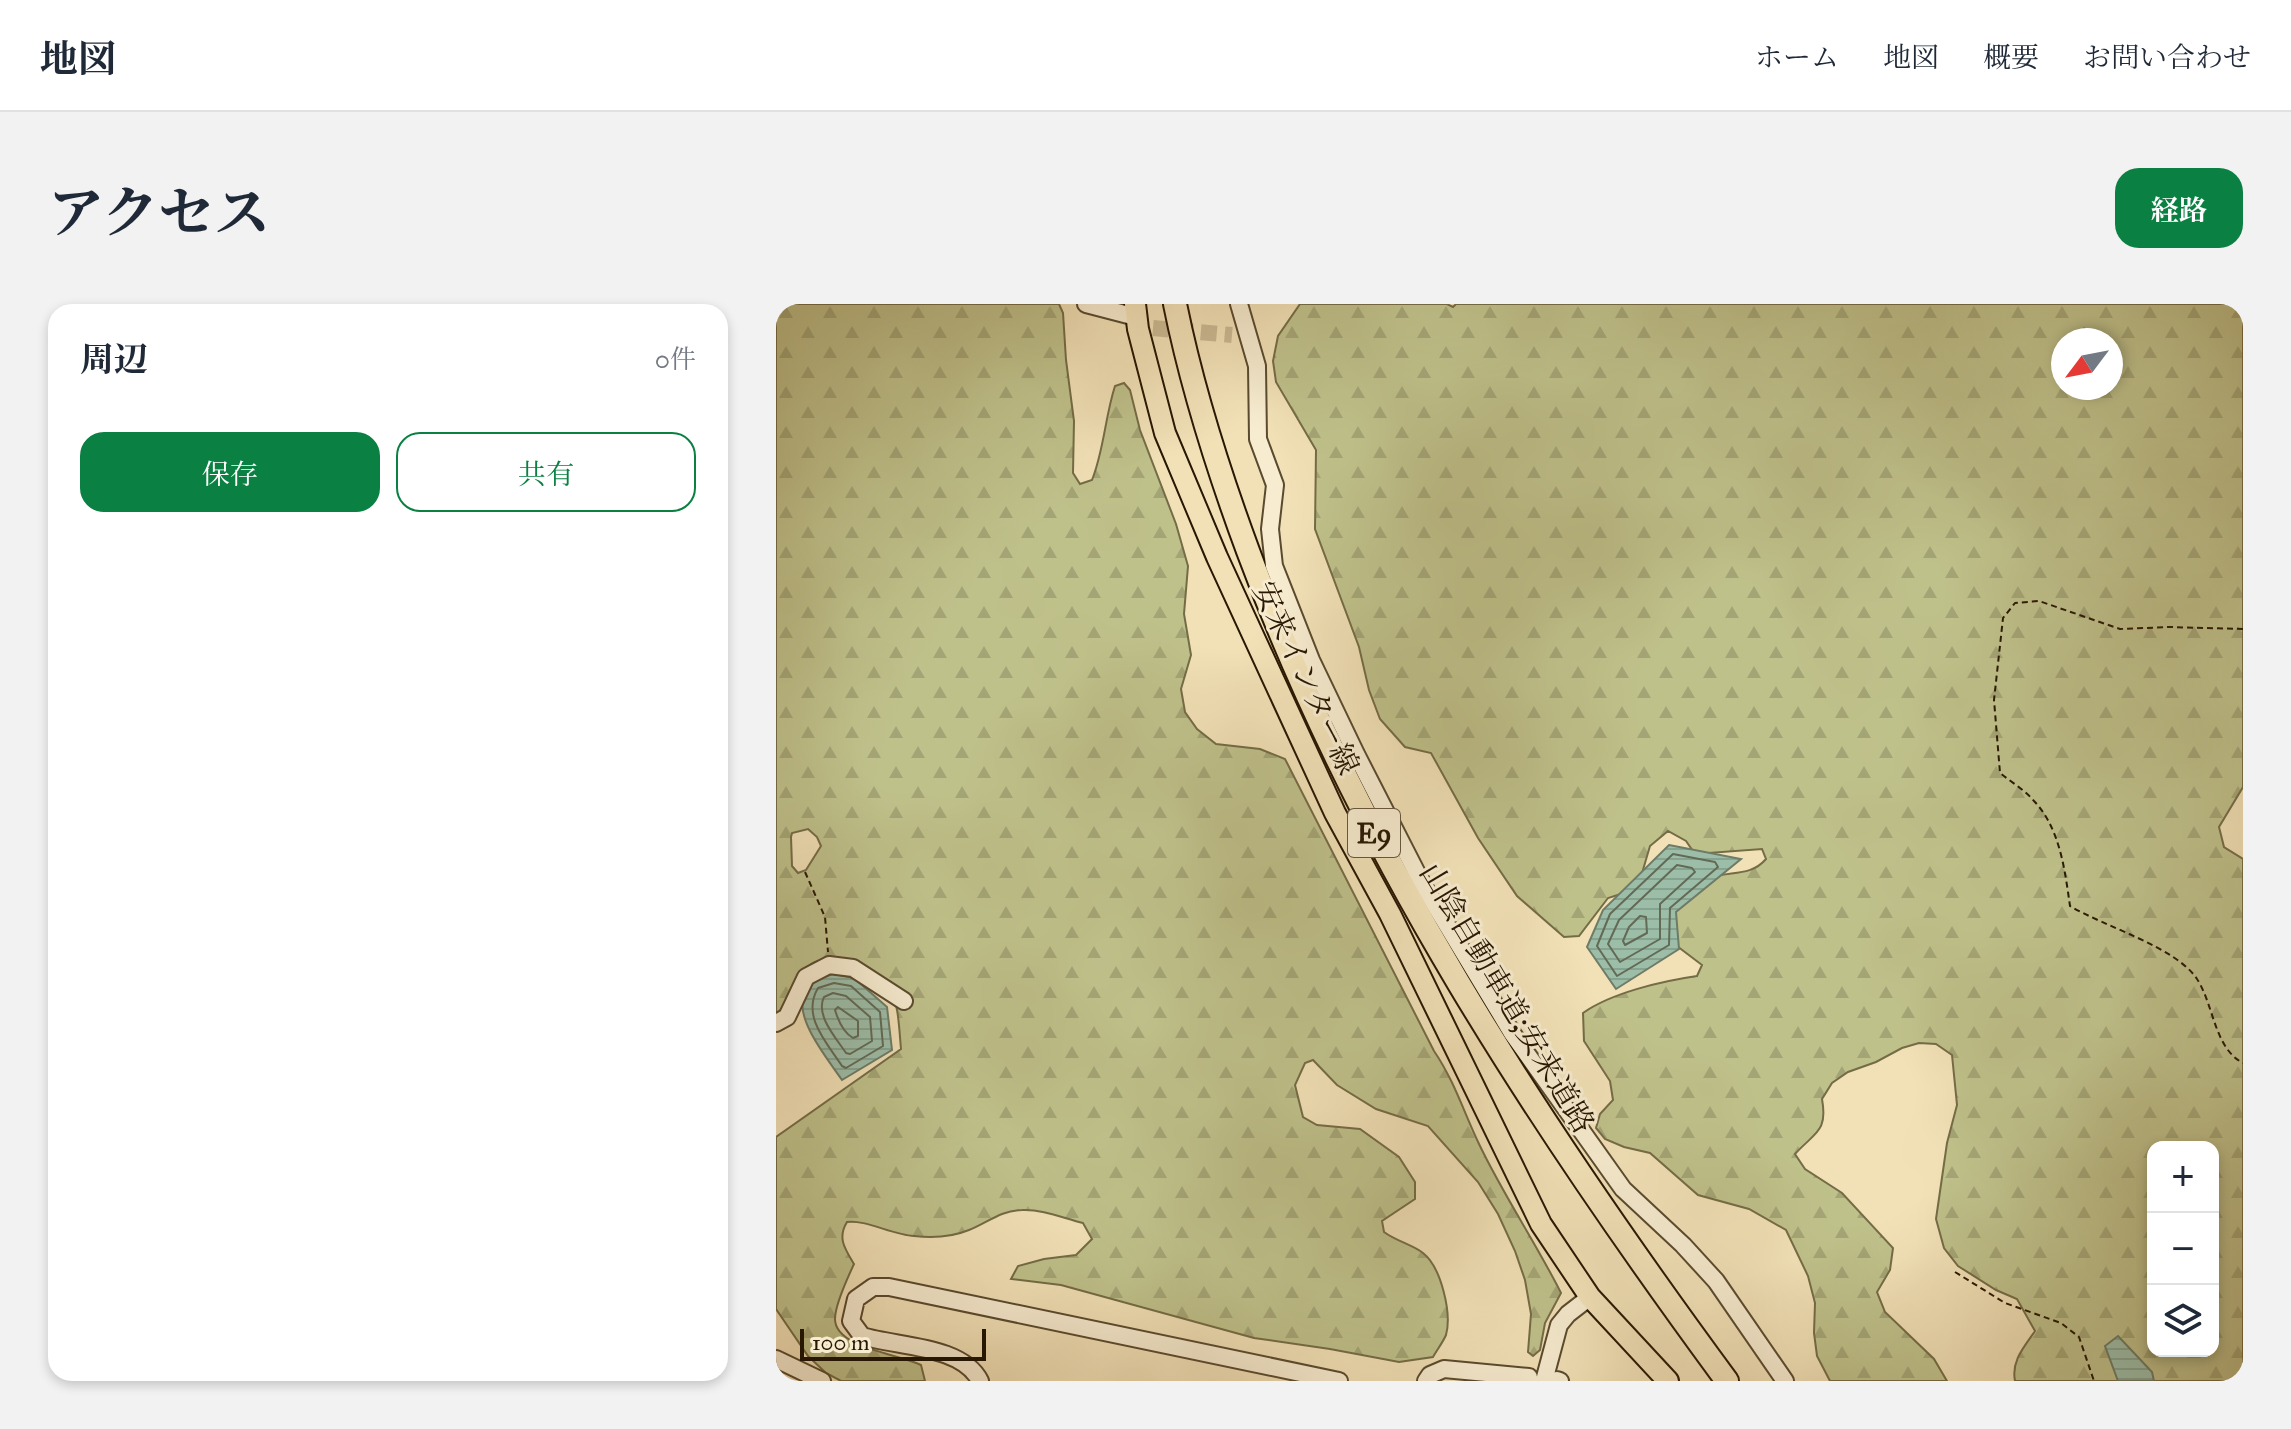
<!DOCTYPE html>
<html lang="ja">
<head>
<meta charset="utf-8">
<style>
	body { margin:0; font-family:"IM FELL Great Primer","Noto Serif JP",serif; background:#f2f2f3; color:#1f2937 }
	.controls { position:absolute; right:24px; bottom:24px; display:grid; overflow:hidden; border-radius:16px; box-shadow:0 4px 12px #0003 }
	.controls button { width:72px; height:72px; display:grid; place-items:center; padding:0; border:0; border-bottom:2px solid #e0e1e3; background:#fff; color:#1f2937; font:40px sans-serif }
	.compass { position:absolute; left:1275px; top:24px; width:72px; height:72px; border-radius:50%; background:#fff; box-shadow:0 4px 12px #0003; rotate:238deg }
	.scale { position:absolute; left:24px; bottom:20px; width:186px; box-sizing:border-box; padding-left:8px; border:4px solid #281702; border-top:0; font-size:22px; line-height:28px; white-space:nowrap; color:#281702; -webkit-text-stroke:6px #f7ecd0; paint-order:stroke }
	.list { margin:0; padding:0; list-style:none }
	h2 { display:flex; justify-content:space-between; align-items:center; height:104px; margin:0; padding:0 32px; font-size:34px }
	h2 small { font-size:26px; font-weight:400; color:#747a83 }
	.actions { display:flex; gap:16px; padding:24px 32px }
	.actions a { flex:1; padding:18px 0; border:2px solid #0b8043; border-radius:24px; text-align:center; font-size:28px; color:#0b8043 }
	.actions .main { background:#0b8043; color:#fff }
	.icon { flex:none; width:44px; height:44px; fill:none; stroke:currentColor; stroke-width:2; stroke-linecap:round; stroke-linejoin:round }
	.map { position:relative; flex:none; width:1467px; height:1077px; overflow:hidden; border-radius:24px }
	header { display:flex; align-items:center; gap:48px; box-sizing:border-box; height:112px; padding:0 40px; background:#fff; border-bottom:2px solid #e0e1e3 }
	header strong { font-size:38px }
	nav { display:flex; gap:44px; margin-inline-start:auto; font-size:28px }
	.intro { display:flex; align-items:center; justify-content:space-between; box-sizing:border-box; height:192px; padding:0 48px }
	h1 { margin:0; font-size:56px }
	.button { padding:20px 36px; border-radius:24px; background:#0b8043; color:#fff; font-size:28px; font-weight:700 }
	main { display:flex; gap:48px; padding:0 48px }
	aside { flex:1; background:#fff; border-radius:24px; box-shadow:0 4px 12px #0003 }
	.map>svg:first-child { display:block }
	.forest { fill:url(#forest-firs); stroke:#746c46; stroke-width:2; fill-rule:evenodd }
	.water { fill:url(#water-rules); stroke:#6e7b66; stroke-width:2 }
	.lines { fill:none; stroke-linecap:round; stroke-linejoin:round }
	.shore { stroke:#626a56; stroke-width:2 }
	.minor-tunnel { stroke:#cab993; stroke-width:16; stroke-dasharray:16 8; stroke-linecap:butt }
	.minor-casing { stroke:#5a4a2f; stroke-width:20 }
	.major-casing { stroke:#281702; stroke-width:24 }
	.highway-casing { stroke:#281702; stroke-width:26 }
	.path { stroke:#281702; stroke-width:2; stroke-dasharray:6 4; stroke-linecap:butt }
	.minor { stroke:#f7ecd0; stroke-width:16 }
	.major { stroke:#f2e1b7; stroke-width:20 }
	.highway { stroke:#f2e1b7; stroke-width:22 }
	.labels { text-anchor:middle; stroke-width:6; stroke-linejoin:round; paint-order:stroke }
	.shield { fill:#f7ecd0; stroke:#665740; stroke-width:2 }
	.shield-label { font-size:28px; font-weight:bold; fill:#281702 }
	.street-label { font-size:30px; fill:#281702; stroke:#f7ecd0 }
</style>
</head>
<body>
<header>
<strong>地図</strong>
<nav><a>ホーム</a><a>地図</a><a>概要</a><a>お問い合わせ</a></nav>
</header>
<div class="intro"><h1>アクセス</h1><a class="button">経路</a></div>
<main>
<aside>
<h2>周辺<small>0件</small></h2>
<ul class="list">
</ul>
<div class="actions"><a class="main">保存</a><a>共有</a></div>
</aside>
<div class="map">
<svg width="1467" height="1077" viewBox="0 0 1467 1077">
	<defs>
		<pattern id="forest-firs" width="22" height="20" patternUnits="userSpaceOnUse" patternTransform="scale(2)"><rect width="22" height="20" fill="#bfc18b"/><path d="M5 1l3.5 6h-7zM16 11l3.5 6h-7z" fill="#a4a576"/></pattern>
		<pattern id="water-rules" width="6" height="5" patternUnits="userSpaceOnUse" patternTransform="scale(2)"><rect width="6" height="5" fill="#9cbea9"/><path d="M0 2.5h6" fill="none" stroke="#86a390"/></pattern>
	</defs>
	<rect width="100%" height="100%" fill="#f2e1b7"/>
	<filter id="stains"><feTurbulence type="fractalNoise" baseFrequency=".0025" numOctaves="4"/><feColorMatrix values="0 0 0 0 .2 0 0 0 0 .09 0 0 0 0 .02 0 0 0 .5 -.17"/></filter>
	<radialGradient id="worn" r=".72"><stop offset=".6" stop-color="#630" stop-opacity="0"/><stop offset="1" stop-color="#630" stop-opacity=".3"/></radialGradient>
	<path class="forest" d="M0,0h283l4,9 3,47 8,61 -1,52 7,11 12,-4c12,-30 13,-63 23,-94l9,-3 6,7 10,40 36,94 12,42 -4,48 7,41 -10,34 4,23 12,17 19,15 44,5 25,10 149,292c21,31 30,62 46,95 24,50 56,97 81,147l-16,30 -5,27 -7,6 -5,-4 3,-38 -6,-34 -10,-29 -17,-37 -20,-32 -50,-56 -52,-17 -39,-24 -24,-25 -8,3 -10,22 8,32 14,8 43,4 39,28 16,25v17l-33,22 2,11c12,9 29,13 39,21 18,14 29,60 23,82 -3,7 -9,15 -13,22l-34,5 -69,-13 -76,-11 -193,-53 -50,-6 7,-13 26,-7 32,-4 16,-16 -9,-16c-20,-5 -41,-14 -61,-13 -21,0 -35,13 -53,20 -17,7 -37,8 -55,6 -21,-1 -50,-17 -67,-14 -10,16 -2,27 7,42 -6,13 -19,40 -19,55 0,29 64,35 86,46l4,16h-84l-15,-8 -18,-17 -32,-47v-172l125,-88c-2,-21 -2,-43 -11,-62 -10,-20 -61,-35 -79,-23 -19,12 -19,37 -35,51zM32,525l9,8 4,9 -15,24 -8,3 -6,-7 -1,-29 1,-4z
		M524,0h147l6,3 3,-3h787v483l-24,40 5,20 19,12v522h-228c-4,-20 9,-34 20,-50l-18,-32 -21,-9 -38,-24 -14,-18 -8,-29 11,-76 10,-38 -5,-50 -16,-11 -17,-1 -17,5 -26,14 -28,10 -16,11 -10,16c6,33 -7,33 -27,55l10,15 37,24 51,55 -3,22 -13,22 8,20 49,47 13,22h-117l-13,-25 -3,-23 1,-30 -7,-27 -22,-46 -37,-21 -51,-14 -48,-42 -26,-6 -19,-8 -9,-11 4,-14 13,-14 -3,-19 -26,-40 -1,-28c28,-20 79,-32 114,-37l5,-11 -29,-22v-33c11,-9 22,-22 34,-30 18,-11 42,-1 59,-21l-4,-10 -67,5 -9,-13 -18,-10 -18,15 -10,34 -13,12 -19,6 -29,38 -15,1 -47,-41 -39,-58 -47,-85 -26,-6 -25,-28 -11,-29 -10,-43 -44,-118 1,-79 -40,-68 -3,-21 5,-25zM1287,36h48v48h-48zM1377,843h60v204h-60z"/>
	<path class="water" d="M893,541l72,14 -65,53 3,37 -63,40 -29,-42 16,-37z
		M57,670l21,4 33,29 5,43 -50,30c-13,-19 -45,-58 -39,-82 1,-6 7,-12 10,-17z
		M1342,1032l34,36 2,9h-36l-13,-35z"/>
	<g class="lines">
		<path class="shore" d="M897,550l42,8 3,5 -48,41 -1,37 -52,31 -20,-30 13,-32z
			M901,561l15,3 3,4 -35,32v35l-40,23 -12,-18 11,-24z
			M864,612l6,1 1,16 -22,12 -2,-4 6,-14z
			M58,679l17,3 29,26 3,34 -37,22 -4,-2c-15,-23 -41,-50 -24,-78z
			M57,689l13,3 24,21 2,24 -22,13 -4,-1c-10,-15 -31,-38 -22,-56z
			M62,703l20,14v15l-5,2c-9,-5 -15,-18 -18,-28z"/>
		<path class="minor-tunnel" d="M377,24l79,7"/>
		<defs>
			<path id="minor" d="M310,0l50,13
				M463,0l18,62 1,73 17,46 -5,44 4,37 37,94 45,94 68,133 88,146 111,156 60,56 33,36 69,100
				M0,719l11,-6 19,-40 23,-12 24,3 51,33
				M0,1055l46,22
				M781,1076l3,1
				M204,1077c-18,-36 -83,-34 -118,-45l-11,-15 5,-22 17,-12h16l450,94
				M650,1077l4,-6 14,-6 85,8
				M768,1077l15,-56 9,-11 22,-17"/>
			<path id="major" d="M359,0l3,25 27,104 52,124 118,256 55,101 151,310 49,73 78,84"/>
			<path id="highway" d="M399,0c17,84 43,166 73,247 112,302 289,572 479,830"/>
		</defs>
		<use href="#minor" class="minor-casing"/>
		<use href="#major" class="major-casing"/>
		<use href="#highway" class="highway-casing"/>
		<path class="path" d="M1467,325l-74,-2 -49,2 -81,-28 -24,2 -12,15 -9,82 6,73c11,9 25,17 34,28 26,27 31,70 36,105 35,21 106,41 127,73 17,26 17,69 46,84
			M29,568l20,45 3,35
			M1179,968l50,31 56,20 18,14 15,44"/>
		<use href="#minor" class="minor"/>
		<use href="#major" class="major"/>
		<use href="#highway" class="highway"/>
	</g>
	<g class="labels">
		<rect class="shield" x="572" y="505" width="52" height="48" rx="6"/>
		<g class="shield-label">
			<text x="598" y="539">E9</text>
		</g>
		<g class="street-label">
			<text transform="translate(530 374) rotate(65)" y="10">安来インター線</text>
			<text transform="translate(731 694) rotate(59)" y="10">山陰自動車道;安来道路</text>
		</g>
	</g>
	<rect width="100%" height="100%" filter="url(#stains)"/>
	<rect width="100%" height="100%" fill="url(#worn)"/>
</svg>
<div class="controls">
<button>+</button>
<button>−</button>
<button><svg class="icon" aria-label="layers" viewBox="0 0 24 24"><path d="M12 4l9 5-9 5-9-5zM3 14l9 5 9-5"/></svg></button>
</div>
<svg class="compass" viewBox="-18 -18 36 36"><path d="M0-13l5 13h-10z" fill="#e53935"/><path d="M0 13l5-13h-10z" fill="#747a83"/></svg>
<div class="scale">100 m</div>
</div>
</main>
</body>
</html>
